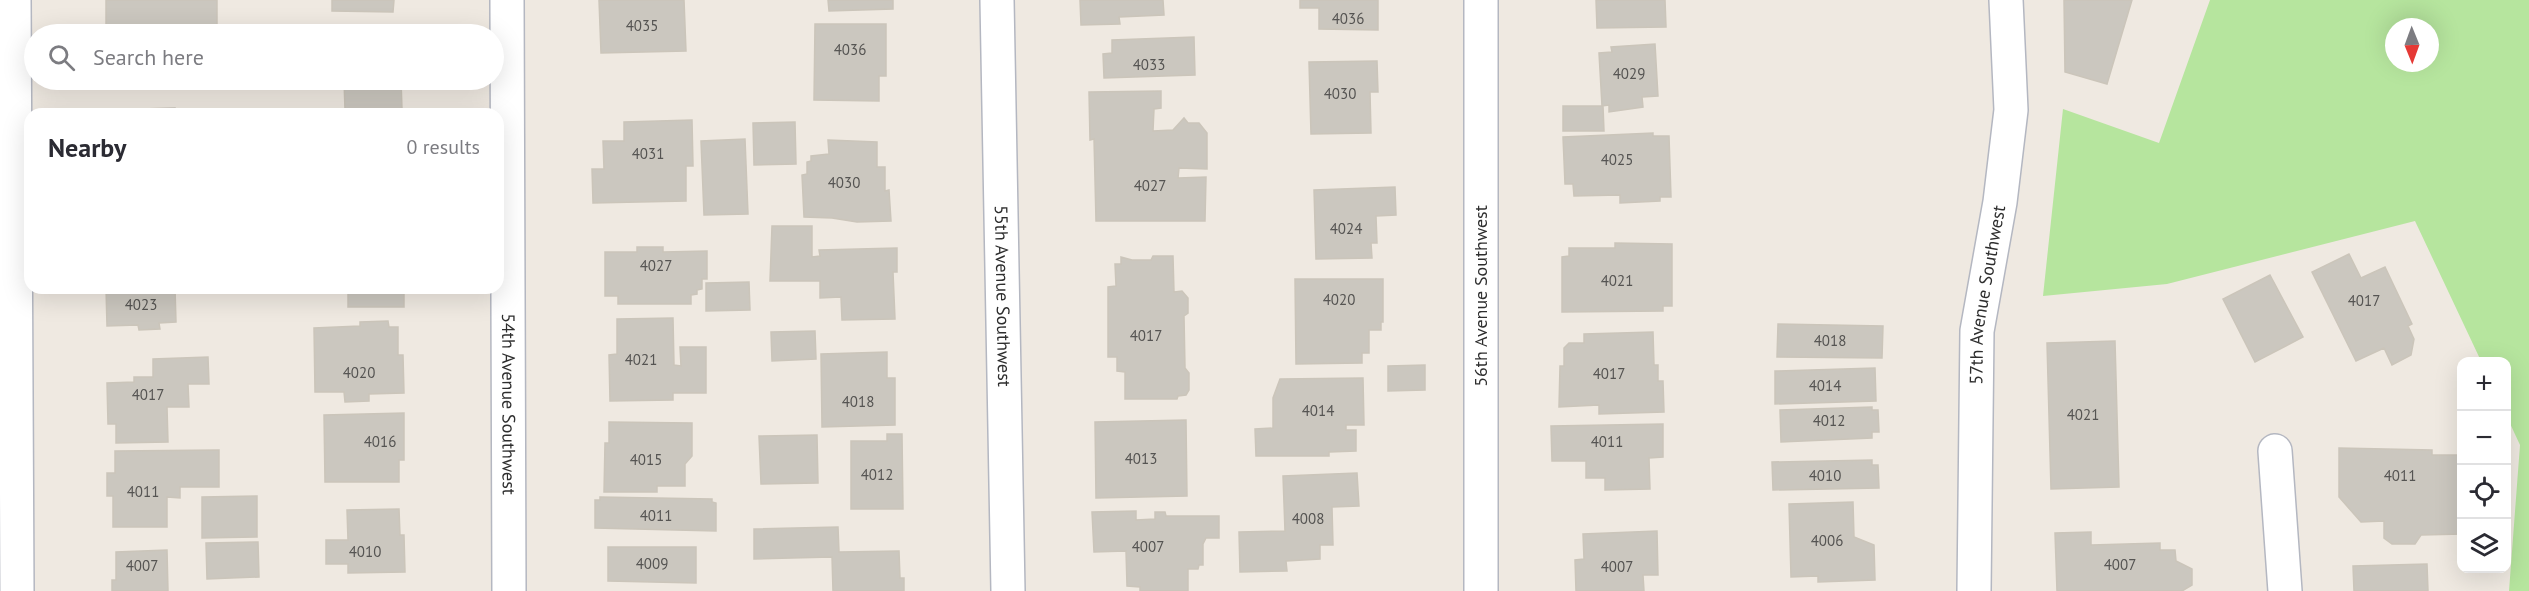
<!DOCTYPE html>
<html lang="en">
<head>
<meta charset="utf-8">
<style>
	body { margin:0; font-family:"PT Sans",sans-serif; background:#f2f2f3; color:#2b2b33 }
	.controls { position:absolute; right:18px; bottom:18px; display:grid; overflow:hidden; border-radius:12px; box-shadow:0 6px 24px #0002 }
	.controls button { width:54px; height:54px; display:grid; place-items:center; padding:0; border:0; border-bottom:2px solid #e1e1e2; background:#fff; color:#2b2b33; font:30px sans-serif }
	.compass { position:absolute; left:2385px; top:18px; width:54px; height:54px; border-radius:50%; background:#fff; box-shadow:0 6px 24px #0002; rotate:179deg }
	.list { margin:0; padding:0; list-style:none }
	h2 { display:flex; justify-content:space-between; align-items:center; height:78px; margin:0; padding:0 24px; font-size:26px }
	h2 small { font-size:20px; font-weight:400; color:#7c7c81 }
	.icon { flex:none; width:33px; height:33px; fill:none; stroke:currentColor; stroke-width:2; stroke-linecap:round; stroke-linejoin:round }
	.map { position:relative; flex:none; width:2529px; height:591px; overflow:hidden }
	.search { position:absolute; background:#fff; box-shadow:0 6px 24px #0002; left:24px; top:24px; width:480px; height:66px; display:flex; align-items:center; gap:15px; box-sizing:border-box; padding:0 21px; border-radius:33px; color:#7c7c81; font-size:22px }
	.panel { position:absolute; background:#fff; box-shadow:0 6px 24px #0002; left:24px; top:108px; width:480px; height:186px; border-radius:18px }
	.map>svg:first-child { display:block }
	.green { fill:#b6e59e; fill-rule:evenodd }
	.building { fill:#cbc7bf; stroke:#cbc5ba; stroke-width:1.5 }
	.lines { fill:none; stroke-linecap:round; stroke-linejoin:round }
	.street-casing { stroke:#b4b7c1; stroke-width:36 }
	.secondary-casing { stroke:#b4b7c1; stroke-width:36 }
	.street { stroke:#fff; stroke-width:33 }
	.secondary { stroke:#fff; stroke-width:33 }
	.labels { text-anchor:middle; stroke-width:5; stroke-linejoin:round; paint-order:stroke }
	.number-label { font-size:15px; fill:#555452 }
	.street-label { font-size:18px; fill:#2e2e2e; stroke:#fff }
</style>
</head>
<body>
<div class="map">
<svg width="2529" height="591" viewBox="0 0 2529 591">
	<rect width="100%" height="100%" fill="#efe9e1"/>
	<path class="green" d="M2210,0h319v591h-20l11,-146 -13,-28 -1,-55 -25,-1 -66,-140 -248,63 -124,12 20,-187 96,34zM2394,27h36v36h-36z"/>
	<path class="building" d="M106,0h111v34h-111z
		M332,0h62l-1,12 -61,-1z
		M599,0h85l2,51 -85,2z
		M828,0h65v9l-64,2z
		M1080,0h83l1,15 -45,2 1,7 -39,1z
		M1300,0h78v30l-59,-1v-21h-19z
		M1596,0h69l1,27 -69,1z
		M2064,0h68l-25,84 -42,-12z
		M815,24h71v52h-7v25l-65,-1z
		M1194,37l1,38 -91,3 -1,-24 9,-1v-13z
		M1655,44l3,52 -16,1 1,10 -34,5v-7l-7,1 -3,-53 13,-1 -1,-5z
		M1377,61l1,31h-8l1,41 -60,1 -2,-72z
		M344,80h57l1,29 -57,1z
		M1161,91v17l-7,1 -1,22 20,-1 11,-12 4,5h11l8,10v36l-28,-1 -1,10 28,-1 -1,44h-109l-2,-82 -4,1 -1,-48z
		M1563,106h40l1,25h-41z
		M175,108v6h-70v-4z
		M692,120l1,46h-7v35l-93,2 -1,-34h12l-1,-28h21v-19z
		M795,122l1,42 -42,1 -1,-42z
		M1653,133v3h16l2,61h-11v4l-40,2v-8l-46,1 -1,-12h-8l-2,-47z
		M745,139l3,75 -44,1 -3,-74z
		M828,140l49,2v25h8v24l4,-1 2,31 -34,1 -25,-4 -28,-1 -2,-42 5,-1v-12l4,-1v-5l18,-2z
		M1395,187l1,28 -20,1 1,27h-6l1,15 -56,1 -2,-69z
		M772,226h40v31l8,-1 -1,-6 78,-2v24h-4l2,47 -53,1 -1,-23 -21,1v-17h-50z
		M1615,243l57,1v62h-9v5l-101,1v-55l7,-1v-8h46z
		M637,247h26v5l44,-1v28h-5v10l-5,1v4l-6,1v9h-73v-8h-13v-44h32z
		M2349,254l12,24 24,-11 27,57 -4,2 6,13 -3,16 -19,10 -8,-17 -28,13 -44,-89z
		M1153,256h20l1,36 8,-1 6,7v15l-4,3 1,52 4,5v17l-3,5 -8,1 -1,3h-52v-27l-8,-1v-14h-9v-70l8,-1 -1,-22h6v-7l11,3h19z
		M2270,275l33,62 -48,25 -32,-63z
		M1295,279h88v43h-2v8h-12v23h-7v10l-66,1z
		M749,282l1,28 -44,1v-28z
		M106,288h69l1,34 -17,1 1,6 -21,1 -1,-5 -31,1z
		M324,288h80v19h-56v-15h-24z
		M673,318l1,47 7,1 -1,-19h26v46h-33v7l-63,1 -1,-46 8,-1v-35z
		M388,321l1,6h9v28h5l1,38 -35,1v7l-24,1 -1,-10h-29l-1,-64 46,-2v-4z
		M1778,324l105,2 -1,32 -105,-1z
		M815,331l1,28 -44,2 -1,-29z
		M1653,332l1,33h4v16h5l1,31 -65,2v-9l-40,2 1,-41h4v-18l5,-5h15v-9z
		M2115,341l4,146 -68,2 -4,-146z
		M887,352v26h8v47l-73,2 -1,-73z
		M208,357l1,27h-21l1,23h-22l1,35 -52,1v-19h-8l-1,-41 27,-1v-5h19v-18z
		M1425,365v25l-37,1v-25z
		M1875,368l1,33 -101,3v-33z
		M1363,378l1,47h-18v5h10v21l-27,1v4h-73l-1,-27 18,-1v-30l7,-19z
		M1872,407v3h6l1,22h-7v6l-91,4 -1,-32z
		M404,413v47h-5v22h-74l-1,-67z
		M1186,420l1,76 -91,2 -1,-76z
		M609,422l83,1v33l-7,8v22h-28v6h-53l1,-49h4z
		M1663,424v33l-14,1 1,31 -45,1v-12h-19v-17h-34l-1,-35z
		M887,434h15l1,75h-52v-68h36z
		M817,435l1,48 -57,1 -2,-48z
		M2339,448l93,2v5h30v79l-41,1 -6,9h-23l-8,-6v-17l-23,1 -22,-25z
		M219,450v37h-39v11l-13,-1v30h-54v-31h-6v-23h8v-22z
		M1872,460v5h6l1,23 -106,2 -1,-28z
		M1357,473l2,33 -27,1 1,38h-13v14l-34,2 1,10 -47,1 -1,-40 46,-1 -2,-55z
		M257,496v41l-55,1v-41z
		M600,497l112,2v3l4,1v28l-121,-3v-28h5z
		M1853,502l1,35 20,8 1,35 -57,2v-6l-27,1 -2,-73z
		M399,509l1,26h4l1,37 -57,1v-9h-22v-24h22l-1,-30z
		M1136,511v9l19,-1v-7h10l1,4h53v22h-13l-3,6v21h-4l-1,4h-10v22h-48v-4l-13,-1 -1,-35 -32,1 -2,-40z
		M838,527l1,25 60,-1 1,27h4v13h-71l-1,-34 -78,2v-30z
		M1657,531l1,44h-15l1,16h-68l-1,-31 9,-1 -1,-25z
		M2091,532v13l69,-2v7h15l1,11 16,8v16l-10,6h-125l-2,-58z
		M258,542l1,35 -52,2 -1,-36z
		M608,547h88v36l-88,-2z
		M167,550l1,41h-56v-11h4v-28z
		M2427,564l1,27h-74l-1,-25z"/>
	<g class="lines">
		<defs>
			<g id="street">
				<path d="M14,0l3,591"/>
				<path id="s1" d="M507,0l2,591"/>
				<path d="M1481,0v591"/>
				<path d="M2275,451l10,140"/>
				<path id="s2" d="M1974,591l3,-260 23,-129 11,-92 -5,-110"/>
			</g>
			<g id="secondary">
				<path id="s3" d="M997,0l11,591"/>
			</g>
		</defs>
		<use href="#street" class="street-casing"/>
		<use href="#secondary" class="secondary-casing"/>
		<use href="#street" class="street"/>
		<use href="#secondary" class="secondary"/>
	</g>
	<g class="labels">
		<g class="number-label">
			<text x="1348" y="24">4036</text>
			<text x="642" y="31">4035</text>
			<text x="850" y="55">4036</text>
			<text x="1149" y="70">4033</text>
			<text x="1629" y="79">4029</text>
			<text x="1340" y="99">4030</text>
			<text x="648" y="159">4031</text>
			<text x="1617" y="165">4025</text>
			<text x="844" y="188">4030</text>
			<text x="1150" y="191">4027</text>
			<text x="1346" y="234">4024</text>
			<text x="656" y="271">4027</text>
			<text x="1617" y="286">4021</text>
			<text x="1339" y="305">4020</text>
			<text x="2364" y="306">4017</text>
			<text x="141" y="310">4023</text>
			<text x="1146" y="341">4017</text>
			<text x="1830" y="346">4018</text>
			<text x="641" y="365">4021</text>
			<text x="359" y="378">4020</text>
			<text x="1609" y="379">4017</text>
			<text x="1825" y="391">4014</text>
			<text x="148" y="400">4017</text>
			<text x="858" y="407">4018</text>
			<text x="1318" y="416">4014</text>
			<text x="2083" y="420">4021</text>
			<text x="1829" y="426">4012</text>
			<text x="380" y="447">4016</text>
			<text x="1607" y="447">4011</text>
			<text x="1141" y="464">4013</text>
			<text x="646" y="465">4015</text>
			<text x="877" y="480">4012</text>
			<text x="1825" y="481">4010</text>
			<text x="2400" y="481">4011</text>
			<text x="143" y="497">4011</text>
			<text x="656" y="521">4011</text>
			<text x="1308" y="524">4008</text>
			<text x="1827" y="546">4006</text>
			<text x="1148" y="552">4007</text>
			<text x="365" y="557">4010</text>
			<text x="652" y="569">4009</text>
			<text x="2120" y="570">4007</text>
			<text x="142" y="571">4007</text>
			<text x="1617" y="572">4007</text>
		</g>
		<g class="street-label">
			<text dy="6" stroke="none"><textPath href="#s2" startOffset="297">57th Avenue Southwest</textPath></text>
			<text dy="6" stroke="none"><textPath href="#s3" startOffset="296">55th Avenue Southwest</textPath></text>
			<text transform="translate(1481 296) rotate(-90)" y="6">56th Avenue Southwest</text>
			<text dy="6" stroke="none"><textPath href="#s1" startOffset="404">54th Avenue Southwest</textPath></text>
		</g>
	</g>
</svg>
<div class="controls">
<button>+</button>
<button>−</button>
<button><svg class="icon" aria-label="locate" viewBox="0 0 24 24"><circle cx="12" cy="12" r="6"/><path d="M12 2v4M12 18v4M2 12h4M18 12h4"/></svg></button>
<button><svg class="icon" aria-label="layers" viewBox="0 0 24 24"><path d="M12 4l9 5-9 5-9-5zM3 14l9 5 9-5"/></svg></button>
</div>
<svg class="compass" viewBox="-18 -18 36 36"><path d="M0-13l5 13h-10z" fill="#e53935"/><path d="M0 13l5-13h-10z" fill="#7c7c81"/></svg>
<div class="search"><svg class="icon" aria-label="search" viewBox="0 0 24 24"><circle cx="10" cy="10" r="6"/><path d="M15 15l6 6"/></svg>Search here</div>
<section class="panel">
<h2>Nearby<small>0 results</small></h2>
<ul class="list">
</ul>
</section>
</div>
</body>
</html>
